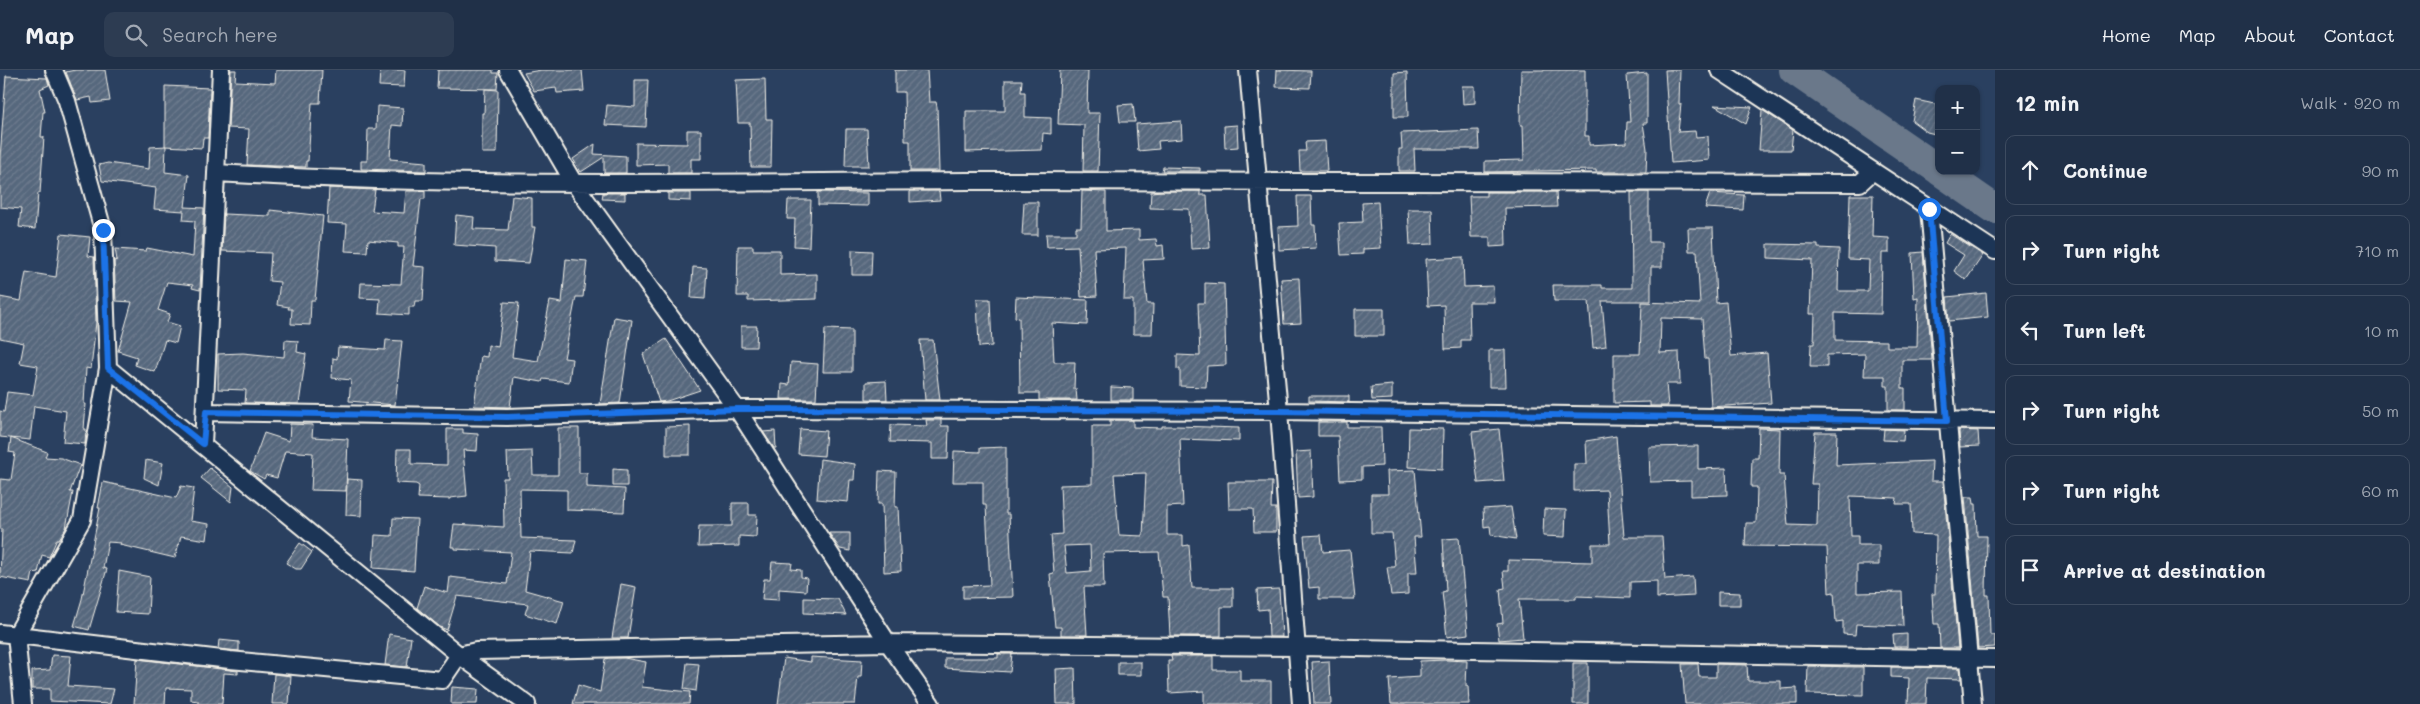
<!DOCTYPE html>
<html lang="en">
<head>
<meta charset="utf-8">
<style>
	body { margin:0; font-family:Mali,sans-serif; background:#2d3c52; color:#f1f3f6 }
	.controls { position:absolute; right:15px; top:15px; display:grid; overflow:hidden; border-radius:10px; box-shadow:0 1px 4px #0004 }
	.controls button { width:45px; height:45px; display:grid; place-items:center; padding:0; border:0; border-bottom:1px solid #3d4b60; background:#203048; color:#f1f3f6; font:25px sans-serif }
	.stop { position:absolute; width:15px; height:15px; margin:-11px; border:4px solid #1a73e8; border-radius:50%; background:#fff }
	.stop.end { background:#1a73e8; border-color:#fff; box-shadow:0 1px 5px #0008 }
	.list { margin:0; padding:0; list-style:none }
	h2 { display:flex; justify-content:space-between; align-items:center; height:65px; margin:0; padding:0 20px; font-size:21px }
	h2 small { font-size:16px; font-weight:400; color:#a2a9b4 }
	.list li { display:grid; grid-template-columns:32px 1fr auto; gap:15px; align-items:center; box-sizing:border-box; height:70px; margin:0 10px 10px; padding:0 10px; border:1px solid #3d4b60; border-radius:10px }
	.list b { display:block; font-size:19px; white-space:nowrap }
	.list em { font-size:16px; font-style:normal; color:#a2a9b4 }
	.icon { flex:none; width:28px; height:28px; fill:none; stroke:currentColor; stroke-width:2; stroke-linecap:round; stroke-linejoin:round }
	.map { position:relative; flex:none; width:1995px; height:634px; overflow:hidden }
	header { display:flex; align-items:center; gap:30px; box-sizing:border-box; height:70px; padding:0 25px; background:#203048; border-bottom:1px solid #3d4b60 }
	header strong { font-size:24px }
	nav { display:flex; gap:28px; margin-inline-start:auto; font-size:18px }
	.search { width:350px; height:45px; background:#2d3c52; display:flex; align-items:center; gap:12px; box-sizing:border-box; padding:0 18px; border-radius:10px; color:#a2a9b4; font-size:19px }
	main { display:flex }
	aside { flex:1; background:#203048 }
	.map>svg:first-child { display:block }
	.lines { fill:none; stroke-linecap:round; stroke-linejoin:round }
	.river { stroke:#6a788a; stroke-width:30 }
	.building { fill:url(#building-hatch); stroke:#f4f1e8; fill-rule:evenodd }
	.street-casing { stroke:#f4f1e8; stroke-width:20 }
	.street { stroke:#1d3557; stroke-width:16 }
	.route { stroke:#1a73e8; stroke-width:6 }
</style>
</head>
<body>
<header>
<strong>Map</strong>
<div class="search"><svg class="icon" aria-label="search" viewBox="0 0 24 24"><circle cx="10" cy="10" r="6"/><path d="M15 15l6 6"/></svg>Search here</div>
<nav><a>Home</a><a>Map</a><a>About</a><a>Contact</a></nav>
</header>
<main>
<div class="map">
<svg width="1995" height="634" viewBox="0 0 1995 634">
	<defs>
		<pattern id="building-hatch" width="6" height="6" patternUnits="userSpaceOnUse" patternTransform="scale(1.25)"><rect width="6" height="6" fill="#56677d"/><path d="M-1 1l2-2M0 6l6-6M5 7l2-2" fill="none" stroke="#6f7d8f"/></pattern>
	</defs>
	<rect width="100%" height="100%" fill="#2a4060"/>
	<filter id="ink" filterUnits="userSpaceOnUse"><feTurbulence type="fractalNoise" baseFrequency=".02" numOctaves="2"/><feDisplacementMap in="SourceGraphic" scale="10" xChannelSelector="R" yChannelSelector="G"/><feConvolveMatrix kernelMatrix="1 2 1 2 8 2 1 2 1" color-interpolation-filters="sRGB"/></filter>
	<g filter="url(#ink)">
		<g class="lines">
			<path class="river" d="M1794,0l145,100
				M1940,101l55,38"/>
		</g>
		<path class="building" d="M75,0h30l5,31 -18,2 -1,-6 -14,3 -11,-28z
			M231,0h5l-1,11 40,2 1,-13h46l-2,33h-8l-4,58h-2v6l-59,-2 2,-36 -21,-1z
			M380,0h25l-1,17 -25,-1z
			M438,0h55v3h5l-1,16 -60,-1z
			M541,0h41l2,21 -27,2 -1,-5 -22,3 -10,-18z
			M895,0h32l2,32h7l1,5 2,64h-29v-30h-5l-1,-49h-9z
			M1060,0h28l-1,43h13l-2,58h-15l1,-46 -26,-1z
			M1277,0l34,1 -1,17 -34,-1z
			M1521,0h64v66h4v9l37,-2 1,-21h3l-3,-47 20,-2v50h-4l4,26 -1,23h-50v-2l-111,2v-11l39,-1 -1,-35h-3z
			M1665,0h15l-1,34h2l-3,28 17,-1 1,6 12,-1 1,24 -38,3z
			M1407,2l1,45h-14v-44z
			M6,6l41,2 2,7 -9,4 5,23h-2l-2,25h3l-4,56h-2l-3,36 -16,-2 2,-18 -21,-2v-49z
			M765,9l1,40h6l-1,48h-20l-1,-44h-12l-2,-43z
			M635,10h13l-2,47 -41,-2 2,-20 28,2z
			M1005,10h17l-1,12h4v25l26,1v16l-8,-1 -1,17 -76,2v-41h39z
			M165,16l45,2 -2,50h-5l-1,10 -37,-2z
			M1462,16h13v17l-12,1z
			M485,19l13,1 -1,63h-15v-40h2z
			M1916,30l23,5v30l-12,-3 -15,-11z
			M1133,34l2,18h-15l-2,-17z
			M1714,35l38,2 -6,17z
			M377,36l26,2 -1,18 -10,-1 -2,34 36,3v9l-65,-2v-8h6l1,-32h8z
			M1762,40l31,20 -2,20h-32z
			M1181,51l1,18 -24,2 1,8 -21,2 -2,-27z
			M1237,55l1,22 -13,1 -1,-22z
			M846,59h21l2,37h-24z
			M687,60h14v29h-10v14h-23v-9l-32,1v-22l51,1z
			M1478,60l1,19h-65l1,22h-16v-22h3l-1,-16z
			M1325,71l2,30h-27l-1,-20h7l-1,-9z
			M595,74l-1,10 32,2v17h-22v-16l-23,15 -8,-13z
			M166,76l-1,26 24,3 -4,32 19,1 -4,82 -8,-2 1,-3 -26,-3 -9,28 12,4 -3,8 13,4 -4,17 -11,-3 -10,32 -20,-7 2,-8 -19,-6 14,-49 -16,-1 -2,-40 3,-1 -2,-11 31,2 1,-3 46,9 2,-36 -12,-1 1,-9 -30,-2 2,-21 -54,-7 -3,-16 9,-2 41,6 1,-22z
			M1163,97l37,1v3h-38z
			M329,118l46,2 -3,21 32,2 2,-22h19v8h-4l-8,67 12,1 -2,34h-8l-1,6h-5v8l-30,-2 1,-14 -20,-1 1,-15 40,1 3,-37h-6v-4l-30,-3 -1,12 -22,-1 2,-27 -20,-1z
			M910,121h29l1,9 -30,2z
			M1082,121l24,1v39l33,-1v10l17,-1 1,7 6,-1 1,14 -21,1 4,44h6l-1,30h-19v-34h-9l2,-52 -32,1 3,47 -16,1 -3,-51 -31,1 -1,-13h30v-7h5z
			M1162,121h38v4h7l3,53 -19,1 -2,-40 -39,-1 1,-16z
			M818,122l50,1v13l-50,-1z
			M1486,122h70l1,15 -52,1 1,38 -16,1v-10h-19l-2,-41h17z
			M1631,122h18v50h13v25h-11v34h-49l4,45 -13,2 -4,-47h-35l-1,-16h49v3h30z
			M603,123h22v7l-23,-1z
			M668,123h23v8l-23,-1z
			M1710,123l34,2 -1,15 -38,-2z
			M1850,125h23l-1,42 17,1v15h-7l-1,61 -46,-1v27l52,1v6h30l1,-50 -4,1 -2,-45 11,-1 9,108h-30v28h3v22h-17v-24h-3v-10h-21l1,-22 -38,1v12h-17l1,-23h3l1,-30h-5l2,-54 -44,-2v-14l50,1v3l21,1 -1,42h30l1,-31 -21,-1z
			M512,126l20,2v29h3l-6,36 -34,-2v-13l-41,-3 2,-30 18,2 -1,12 35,1z
			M1297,126h14l1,29h3l1,23 -37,2 -1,-23 20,-1z
			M788,130h23l-2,47 -15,-1 1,-27h-8z
			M1024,132h14v33h-16z
			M1378,132l3,46 -18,1v5l-22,1 -2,-32 24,-1 -1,-19z
			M1408,139h24l1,35 -23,1z
			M270,140l53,6 -8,84h-4l-1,25 -19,-1 1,-15h-4l1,-2 -12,-2 3,-23 -11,-1 2,-28 -49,-2 2,-37 46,2z
			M1688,158h25l3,75 10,-1 5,54 36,-3 4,50 -60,4 -3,-48h-3l-3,-40 -41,-1 -1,35 19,-1 1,32h-14l2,22h-18v-4l-36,1v-49h26l2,-52 58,2 -3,-53h-8z
			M61,164l29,3 -2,19 6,1 2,65 -5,47 -5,-1 -2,36h2l-2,25h2l-1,15 -22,-2 3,-31 -32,-5 -4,34 -30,-3v-26l4,1 3,-20 26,3 5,-29 -18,-3 4,-20 -24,-5v-41l21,4 5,-29 30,5z
			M1950,164l33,21 -17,25 -12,-9 10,-16 -19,-12z
			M738,176h15v4h27v25l37,-1v25l-69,2v-5h-11z
			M852,180l20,1 -1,24h-19z
			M1463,187l1,30 29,-1 1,16h-25l1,38h-9v8l-16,1 -1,-44 -16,1 -2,-47z
			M566,189l21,2 -4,36h-7l-12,61 8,1 -3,23 -26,-3 -1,3 -28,-5 -4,30 -36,-1 7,-50 6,1 1,-12 10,2 6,-45 15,1 -7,54 26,4 12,-60 12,2z
			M693,197l14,1 -2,31 -14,-1z
			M1299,208l2,45 -17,1 -3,-45z
			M1205,213l19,1 2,81 -19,1 -1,21 -26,-1v-17h-3v-14l23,1 -2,-53h7z
			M1986,223l2,24 -39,4 -2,-24z
			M1016,227l72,3 -1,25 -35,-2 2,39h21l-1,27h2l1,11h-38v-7h-19l-1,-75 -4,-1z
			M977,229h13l2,47 -13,1z
			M1355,239h29v27h-29z
			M614,247l18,3 -12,83 -20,1z
			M741,256h16l-1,21h-15z
			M825,259l27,1v42h-29z
			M666,269l34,51 -33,11 -8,1 -16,-48z
			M285,270l13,1 -1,11 9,2 -7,50 -54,-1 1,-13 -28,-1v-35l25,-1 41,4z
			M386,270l16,1 -7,64 -46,-4 2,-21 -19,-2 1,-20 4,1 1,-12 47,3z
			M920,270h13l7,60h-15z
			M1489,280h16l1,37h-17z
			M791,292l27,2 -2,35h-35l1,-15 7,1z
			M886,311l1,19 -21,-1v-17z
			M1392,315v14l-20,1 -1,-13z
			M1111,317l22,1v12h-22z
			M1309,326h40v6l-40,-1z
			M926,350h15v6h8l-1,33h-16v-16l-42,-1 1,-17 36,1z
			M1110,350h23v7l29,1v-2h15l62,2v13l-59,-2 3,67 -16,1v28h16v11l6,-1 3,43h41v19h-12v29h-51l-2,-39h-5l-4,-45 -56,1 1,34h-20l3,48h-26v-8h-6l-5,-53 4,-1 -3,-38 11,-1 -2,-49 32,-1v-58h18zM1146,403l-3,63 -24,-1 -5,-61zM1090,475l1,26 -24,2 -3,-27z
			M1318,352h29v5h34l1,39 -20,1v12l-22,1 -2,-44h-20z
			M290,354l23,1 -1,12 36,2 -2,52 -35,-1 2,-37 -28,-2 -8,27 -11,-3 -2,4 -14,-8 14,-38 25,8z
			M690,356v29h-24v-28z
			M558,358h21v45h8v14l38,2 -1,23 -57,-2v-20l-47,-1 1,49 55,2 -3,13 -43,-2 -5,39 39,11 -7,23 -32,-10 3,-10 -71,-8 -10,34 -7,-3 -23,-19 7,-22 24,7 2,-16 57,7 4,-32 -56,-3v-2h-4l3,-23 50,3 -1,-49h5l-1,-26 25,-1 1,24h25z
			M1409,358l34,1 -1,40 -34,-2z
			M1759,358l21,1 -1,46h5l4,50 29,1 1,-42h-7l4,-52h22l-1,33 96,-4 -1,20h12l15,167h-18l-1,-24h-5l-2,-30h3l1,-59 -24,-1 -1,-30h-15l1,-6 -47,-2 1,40h7v9h21v20h-22v28l45,-1 1,34 -47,-2 -1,11 -12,-1v-13l-7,1 -2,-30 -5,1 -2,-46 -82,-1 1,-23h10l1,-36h-6l1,-29h6z
			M447,359h16v4l15,1 -1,17 -14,-1 4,46 -17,2v1l-32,-1 1,-12 -3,-2 -20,-1 1,-34h14v15l36,1z
			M800,359l26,2 -2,25 -26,-2z
			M1499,359l5,52 -26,2 -6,-51z
			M1884,359l20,1 -1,11 -20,-1z
			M1959,360l19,1 1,15 -19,1z
			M775,361l1,17h-2l-11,-16z
			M1616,366l8,101h38l3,42 28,-2 1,19 -37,2v-17l-27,1v16l-54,-2v3h-57l4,39 -24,2 -2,-16 6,-1 -3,-34 5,-1 -2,-17h5v-11l84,2v-18h18l-3,-54 -33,1v-27h13l-1,-23z
			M11,368l36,14 -2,5 16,1 19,7 -10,27h3l-7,36 -7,11h-2l-8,18 -7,-2 -4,18 -5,-1 -2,11 -31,-6 2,-48h-2v-50l11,1 4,-27 -6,-1z
			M1698,376v23l28,-1 1,27 -36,1v-15l-41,1 -1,-35z
			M1006,377v67h3l4,83 -50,1v-12l27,-1 -4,-80h-3v-23h-30l1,-31 26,1v-4z
			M1311,381l2,46 -15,1 -2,-46z
			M820,389l35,5 -1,16h-4l-2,22 -31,-3z
			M146,390l17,3 -4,22 -15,-7z
			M210,398l23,19 -2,15 -30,-24z
			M613,399l14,1v16h-14z
			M1415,400l6,67h-7l3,36h-9v21l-17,1 -4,-28h8l-3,-34h-21v-39h17l-1,-23z
			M879,401l17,1 -1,35h3l3,64 -17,1 -2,-68h-4z
			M347,409l15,1 -1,36 -15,-1z
			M103,412l73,16 5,-12 13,2 -4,33 19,3 -2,16 -26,-4 -6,22 -55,-13 1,-2 -13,-1 -5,26 4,1 -18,61 -15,-4 8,-27 18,-91h-2z
			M1228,412h44l-1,26h5v24h-22l-1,-23h-24z
			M1965,427h8l1,7h2l1,32h10l-1,59h3l1,40h5v12l-17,1z
			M732,433h17v12h8l-1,22 -17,-1v10l-41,1 1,-21h33z
			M1511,437l5,32 -25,-4 -1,-9 -6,1 -1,-18z
			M1544,439l22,1 -1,27 -22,-1z
			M393,448l24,1 -3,52 -41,-3 2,-33 17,1z
			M829,463h21v18l-10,-2z
			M1321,465l2,17 27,-2 5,49h-36v-12l-10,1 -5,-52z
			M1459,468l9,96 -21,3 -5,-45 4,-1 -3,-52z
			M300,473l12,9 -11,17h-5l-10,-6z
			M772,492l20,1 -1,6 10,1v7l6,1 -1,13 -27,-2v11l-17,-1 2,-20h6z
			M119,501l31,6 -2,37 -32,-2z
			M621,514l15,3 -8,51h-16z
			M1279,519l3,48h-13l-1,-28 -10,1 -1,-20z
			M1718,522l22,1v12h-22z
			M804,528l34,1 8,16 -42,-2z
			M389,564l22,4 -4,29 -22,-2z
			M1907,564v13h-13l-1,-12z
			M219,570l20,2v9l-21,-2z
			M998,584h14l-2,18 -65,-4v-10h53z
			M52,585l19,1 -3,30 46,3 -4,15 -60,-3v-12h-18v-18l18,-1z
			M1171,586h42v14h27v11h31v23h-67v-13l-35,2 -1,-32h4z
			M811,587l51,3 -1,17h-3l-3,27h-77l6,-46 27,4z
			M609,588h15l22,4 -4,25 48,5 -1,12h-116l5,-19 22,7 5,-33z
			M137,589l101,12v3l-14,-1 -2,31h-24v-3l-7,-1v-11l-25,-1 -1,16h-31z
			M1446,590l21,1 -1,25h2l1,18h-78l-2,-25 31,-2v-16z
			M1329,591l2,43h-17l-2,-42z
			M1118,592h23v13h-23z
			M687,593l12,1 -3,27 -12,-2z
			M1573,593h15v41h-15z
			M1682,594h16l1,13h17v-13l31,1 1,16h33v8l16,-1v16h-112z
			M1808,596l55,1v28l-56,-1z
			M1891,597l69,1 1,11 -34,-1 -1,26h-18l1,-26 -18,-1z
			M1075,598l1,36h-19l-1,-35z
			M274,604l17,2 -2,28h-17z
			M452,617l26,2 -1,15h-26z"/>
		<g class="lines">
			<defs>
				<path id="street" d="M54,0l13,31 36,129 5,138 351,287 68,49
					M508,0l66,113 163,226 151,234 43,61
					M1248,0l31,341 22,293
					M1719,0l276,181
					M216,103c250,15 501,9 752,8 297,-1 594,1 892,2l13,-12
					M1929,139l44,495
					M205,342l302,5 230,-8 542,2 716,10
					M203,374l18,-374
					M0,563l230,27 212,20 17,-25 17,-4 412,-8 409,4 698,12
					M23,634l-7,-69 66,-115 26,-152"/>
			</defs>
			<use href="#street" class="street-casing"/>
			<use href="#street" class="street"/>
		</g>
	</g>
	<g class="lines" filter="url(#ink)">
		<path class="route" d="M103,160l5,138 95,76 3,-32 301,5 230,-8 542,2 668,10 -18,-212"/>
	</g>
</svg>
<div class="controls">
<button>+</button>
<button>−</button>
</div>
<div class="stop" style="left:1929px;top:139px"></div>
<div class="stop end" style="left:103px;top:160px"></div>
</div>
<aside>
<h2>12 min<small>Walk · 920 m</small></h2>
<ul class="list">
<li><svg class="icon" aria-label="ahead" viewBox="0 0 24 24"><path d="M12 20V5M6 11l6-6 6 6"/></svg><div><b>Continue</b></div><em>90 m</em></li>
<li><svg class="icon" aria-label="right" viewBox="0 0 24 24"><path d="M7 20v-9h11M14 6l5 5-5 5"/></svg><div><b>Turn right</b></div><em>710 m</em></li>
<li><svg class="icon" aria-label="left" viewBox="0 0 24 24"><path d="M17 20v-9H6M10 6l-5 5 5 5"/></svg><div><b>Turn left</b></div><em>10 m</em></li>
<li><svg class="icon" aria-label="right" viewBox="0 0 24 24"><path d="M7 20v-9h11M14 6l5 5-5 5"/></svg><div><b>Turn right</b></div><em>50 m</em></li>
<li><svg class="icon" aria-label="right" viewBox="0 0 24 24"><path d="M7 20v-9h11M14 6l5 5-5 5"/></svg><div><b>Turn right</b></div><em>60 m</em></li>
<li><svg class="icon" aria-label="arrive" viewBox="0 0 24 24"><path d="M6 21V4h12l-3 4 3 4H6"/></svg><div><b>Arrive at destination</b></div></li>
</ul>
</aside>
</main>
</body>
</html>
